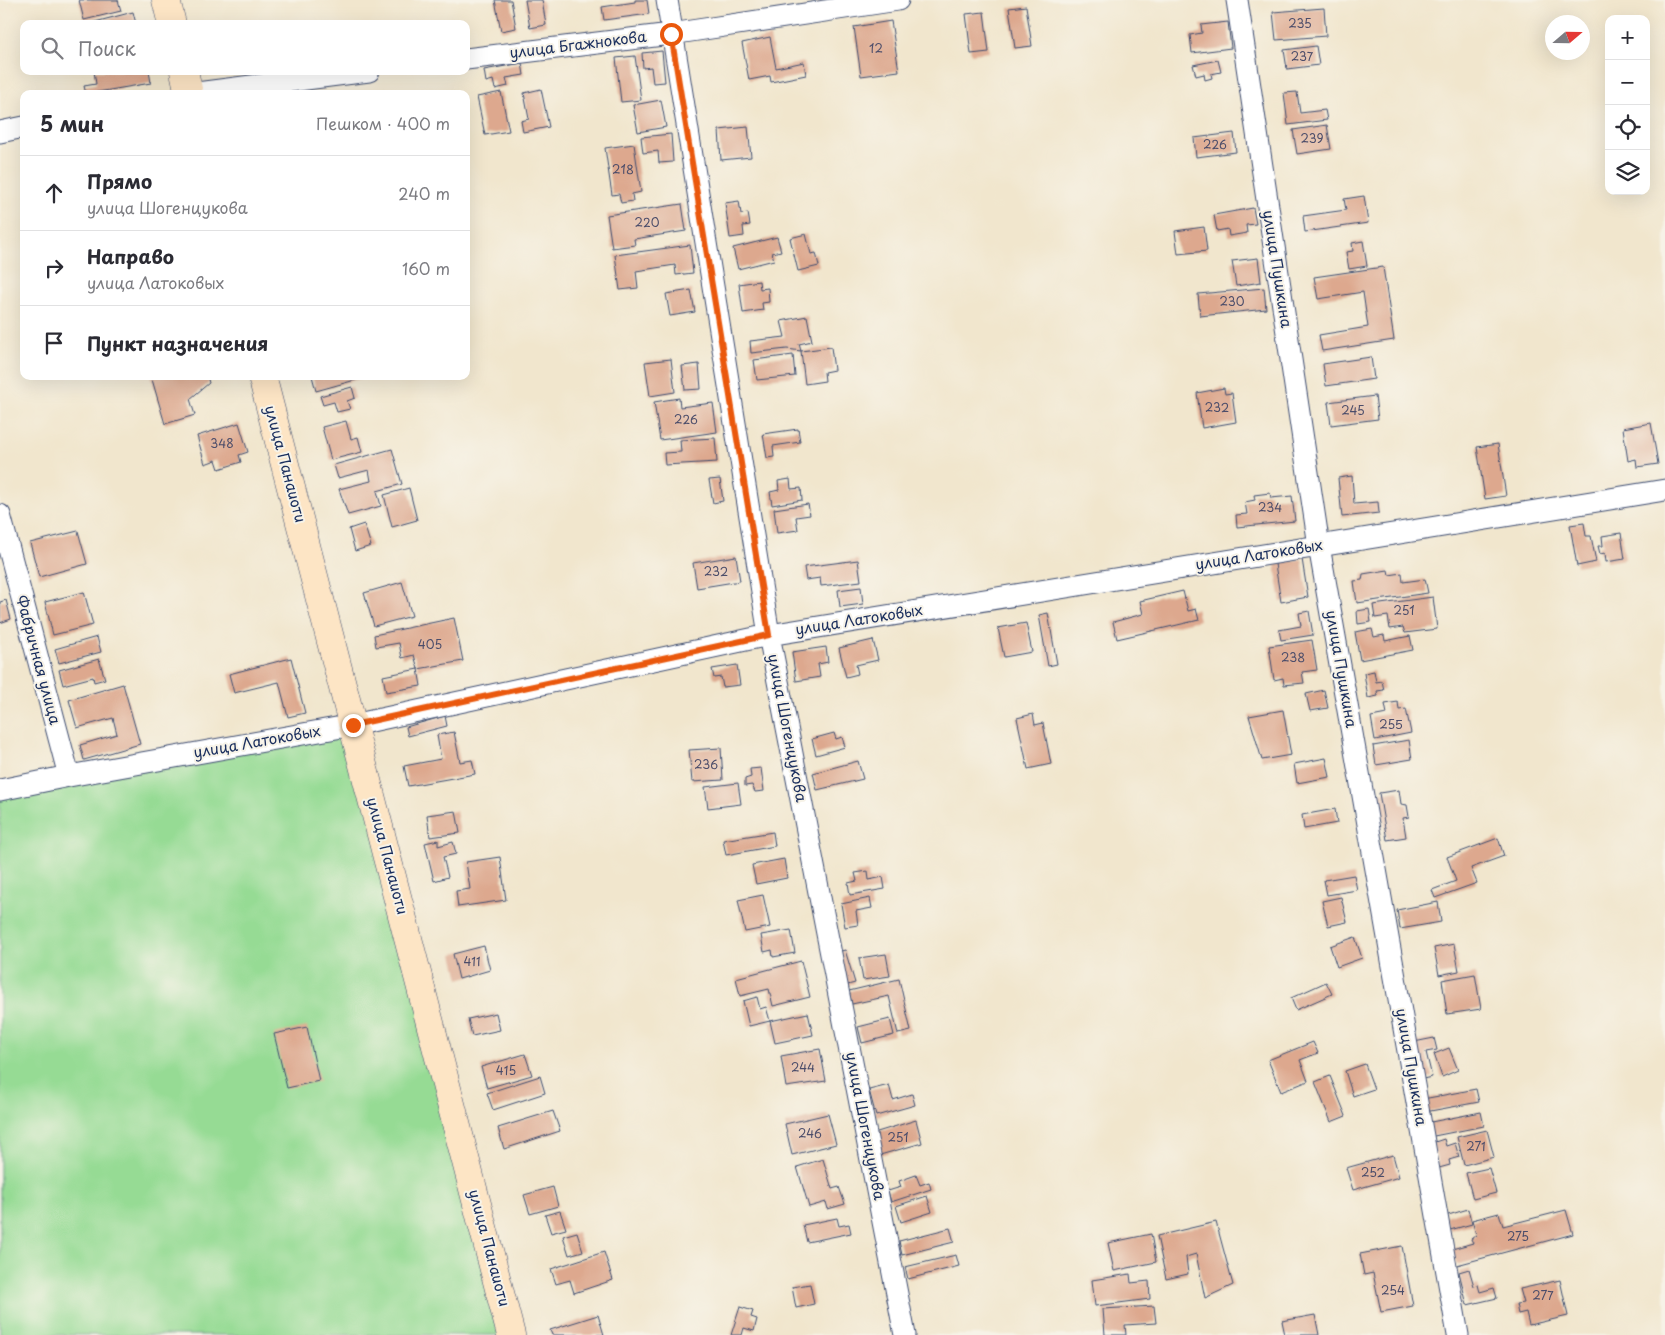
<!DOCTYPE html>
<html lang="ru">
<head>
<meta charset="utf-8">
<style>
	body { margin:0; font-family:"Playpen Sans",sans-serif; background:#f2f2f3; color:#2b2b33 }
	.controls { position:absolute; right:15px; top:15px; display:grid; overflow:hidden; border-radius:10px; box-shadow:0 5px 20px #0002 }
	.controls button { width:45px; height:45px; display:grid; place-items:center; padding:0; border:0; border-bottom:1px solid #e1e1e2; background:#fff; color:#2b2b33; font:25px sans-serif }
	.compass { position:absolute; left:1545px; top:15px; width:45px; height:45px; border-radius:50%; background:#fff; box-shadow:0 5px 20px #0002; rotate:70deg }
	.stop { position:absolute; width:15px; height:15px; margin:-11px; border:4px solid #ea580c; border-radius:50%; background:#fff }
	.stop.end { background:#ea580c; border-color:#fff; box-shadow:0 1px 5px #0008 }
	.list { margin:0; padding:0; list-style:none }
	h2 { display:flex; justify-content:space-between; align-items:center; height:65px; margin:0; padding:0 20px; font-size:21px }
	h2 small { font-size:16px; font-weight:400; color:#7c7c81 }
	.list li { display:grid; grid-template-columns:32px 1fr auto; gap:15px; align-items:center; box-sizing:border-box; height:75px; padding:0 20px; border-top:1px solid #e1e1e2 }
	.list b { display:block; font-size:19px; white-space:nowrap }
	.list p { margin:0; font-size:16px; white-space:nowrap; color:#7c7c81 }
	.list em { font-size:16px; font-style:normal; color:#7c7c81 }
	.icon { flex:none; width:28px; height:28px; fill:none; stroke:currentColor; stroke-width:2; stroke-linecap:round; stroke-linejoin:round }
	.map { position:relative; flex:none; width:1665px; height:1335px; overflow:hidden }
	.search { position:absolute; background:#fff; box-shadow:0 5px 20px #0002; left:20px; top:20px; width:450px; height:55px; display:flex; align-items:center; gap:12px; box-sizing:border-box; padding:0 18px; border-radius:10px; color:#7c7c81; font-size:19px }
	.panel { position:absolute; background:#fff; box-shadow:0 5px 20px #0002; left:20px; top:90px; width:450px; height:290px; border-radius:10px }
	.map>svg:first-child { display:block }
	.green { fill:#96db94; stroke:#588579 }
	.building { fill:#dda88e }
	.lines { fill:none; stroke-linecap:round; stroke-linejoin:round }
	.street-casing { stroke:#3b4a6f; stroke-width:23 }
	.secondary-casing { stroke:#3b4a6f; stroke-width:29 }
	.street { stroke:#fff; stroke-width:21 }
	.secondary { stroke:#fde5c5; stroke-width:28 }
	.route { stroke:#ea580c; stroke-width:6 }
	.labels { text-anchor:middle; stroke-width:4; stroke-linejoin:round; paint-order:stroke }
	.number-label { font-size:12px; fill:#4c4d6a }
	.street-label { font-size:15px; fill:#1b2f5e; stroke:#f7f3e8 }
</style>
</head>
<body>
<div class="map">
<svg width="1665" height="1335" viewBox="0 0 1665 1335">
	<rect width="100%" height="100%" fill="#f7f3e8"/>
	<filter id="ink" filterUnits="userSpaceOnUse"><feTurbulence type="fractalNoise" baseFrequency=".02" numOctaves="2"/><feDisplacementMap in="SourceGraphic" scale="10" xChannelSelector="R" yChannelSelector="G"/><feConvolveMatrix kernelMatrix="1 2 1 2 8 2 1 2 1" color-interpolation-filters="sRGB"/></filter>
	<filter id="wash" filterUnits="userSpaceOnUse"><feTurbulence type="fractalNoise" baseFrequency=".0096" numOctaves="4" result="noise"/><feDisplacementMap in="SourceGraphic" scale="20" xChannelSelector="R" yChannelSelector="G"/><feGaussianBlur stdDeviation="1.12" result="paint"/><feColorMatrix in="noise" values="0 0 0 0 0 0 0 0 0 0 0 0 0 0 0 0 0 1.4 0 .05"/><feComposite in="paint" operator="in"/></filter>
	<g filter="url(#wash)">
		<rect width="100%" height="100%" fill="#f1e6cd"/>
		<path class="green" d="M353,725l158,610h-511v-545z"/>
		<g id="blocks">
			<path class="building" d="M79,0h39l3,11 -37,9z
				M495,0h16l5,28 -15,3z
				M525,0h17l4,25 -16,3z
				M635,0h12l2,14 -45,6 -2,-13 33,-5z
				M1026,6l6,40 -17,2 -6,-40z
				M1324,8l2,28 -50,4 -3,-28z
				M133,12l3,12h-45v-1z
				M984,12l5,40 -18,2 -5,-40z
				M891,21l8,50 -38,5 -7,-49z
				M1228,22l3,26 -39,5 -2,-18 12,-2 -1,-8z
				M770,37l6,31 28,-6 2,13 -35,7 -1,-6 -21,4 -7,-37z
				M1316,46l3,19 -32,4 -3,-19z
				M662,51l3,31 -12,1 -2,-16 -8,1 -1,-15z
				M635,56l6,44 -20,2 -5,-44z
				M1218,60l3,12 -10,2 1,4 -7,2 -1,-6 -8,2 -3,-11z
				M522,63l2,12 -18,3 2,8 -13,3 -2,-9 -7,2 -2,-12z
				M94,71h55l2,12 -65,11 -2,-8 12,-2z
				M541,89l8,38 -26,5 -2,-11 8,-2 -5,-26z
				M501,92l8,39 -24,4 -8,-38z
				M1297,92l3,21 25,-3 2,10 -39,5 -4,-32z
				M661,100l5,27 -28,5 -5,-27z
				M1327,125l4,24 -34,5 -4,-24z
				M748,127l3,30 -30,3 -2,-30z
				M1234,133l2,19 -40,5 -2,-19z
				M671,134l2,28 -14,1 -1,-12 -15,2 -2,-16z
				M634,144l7,48 -9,2 1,7 -12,2 -2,-9 -7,1 -7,-47z
				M1364,196l4,27 -63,9 -2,-16 43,-6 -2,-11z
				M739,201l2,13 7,-1 2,12 -7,1 1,10 -14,2 -5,-35z
				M682,204l4,27 -52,8 1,6 -23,3 -5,-33z
				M1253,208l3,16 -10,1 1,8 -18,3 -1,-7 -11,2 -3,-16z
				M1204,227l3,24 -29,3 -3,-23z
				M806,234l5,20 5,-1 3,13 -21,5 -8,-33z
				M777,237l4,14 -9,2 2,7 -36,9 -5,-21z
				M1363,241l4,25 -18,3 -3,-17 7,-1 -1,-8z
				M690,245l3,28 -17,2 -1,-10 -39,6 2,17 -18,2 -5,-35z
				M1258,258l3,24 -25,4 -4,-25z
				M1383,267l11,73 -72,11 -3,-16 49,-8 -5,-35 -45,7 -4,-22z
				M759,281l1,8 8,-1 1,14 -7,1 1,7 -20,3 -4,-29z
				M1264,288l2,21 -66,7 -2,-22z
				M691,290l4,22 -25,4 -4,-22z
				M807,316l5,25 -13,3 2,7 -14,-2 -36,4 -1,-12 35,-4 -4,-16z
				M831,347l3,23 -10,2 1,9 -20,3 -4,-33z
				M793,355l2,21 -38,4 -3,-20z
				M1371,357l3,22 -48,7 -3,-22z
				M671,359l4,33 -25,4 -5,-34z
				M699,364l2,25 -16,1 -3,-24z
				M151,376h56l2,7 -19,16 5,16 -30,9z
				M312,376h54v1l-50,14z
				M352,387l3,11 -8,3 3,8 -13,3 -3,-10 -11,3 -3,-9z
				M1224,388l1,6 7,-1 4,29 -34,6 -5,-35z
				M1375,396l3,23 -47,6 -3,-23z
				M679,398l1,9 33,-4 4,29 -57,8 -6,-38z
				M346,421l5,18 7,-2 4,15 -31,8 -9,-33z
				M239,423l9,29 -9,3 2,7 -22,7 -3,-9 -11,4 -8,-28z
				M1651,423l7,41 -21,3 -1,-8 -8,2 -5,-33z
				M798,429l2,13 -27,4 1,11 -7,1 -4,-24z
				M715,438l2,24 -52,3 -1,-12 17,-1 -1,-12z
				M1498,444l8,52 -21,3 -8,-52z
				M392,449l10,35 -25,7 4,15 -33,9 -9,-26 32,-8 -2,-11 -31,8 -4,-13z
				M1352,476l2,28 24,-2 1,11 -37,4 -4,-39z
				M720,479l3,22 -10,2 -4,-23z
				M790,479l1,10 10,-1 1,12 -30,5 -2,-13 9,-2 -1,-9z
				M409,488l8,32 -25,7 -8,-32z
				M1270,493l1,5 21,-2 3,25 -58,6 -1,-12 11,-1 -2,-12 10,-2 -1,-5z
				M808,504l2,11 -14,2 2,13 -21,3 -3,-24z
				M1584,523l2,13h5l5,26 -19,4 -7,-41z
				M364,524l7,22 -16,5 -6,-22z
				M78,531l9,33 -48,13 -9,-34z
				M1621,533l4,26 -19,3 -1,-9 -5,1 -2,-8h5l-1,-10z
				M736,556l4,25 -43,7 -4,-25z
				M1302,559l6,38 -27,5 -6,-38z
				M858,560l3,21 -40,5 -1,-8 -14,2 -2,-13z
				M1388,570l1,5 13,-2 1,9 22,-3 3,14 -71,10 -3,-22 8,-1 1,-6z
				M402,582l10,34 -38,10 -10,-33z
				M861,587l2,17 -23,3 -2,-17z
				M1183,591l5,20 8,-2 3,11 -82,19 -4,-17 30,-8 -3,-13z
				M84,592l9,33 -40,10 -8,-33z
				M1433,597l4,32 -32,4 -2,-6 -13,2 -2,-13 -13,2 -2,-13z
				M6,600l5,19 -11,4v-21z
				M1369,609l2,13 -13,2 -1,-13z
				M1309,611l4,24 -32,5 -2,-10 22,-4 -2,-13z
				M1048,613l9,51 -9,2 -9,-51z
				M454,618l9,43 -45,8 -4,-14 -12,3 -3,-15 -23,4 -2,-12z
				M1026,623l6,29 -28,5 -6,-29z
				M1372,629l2,8 10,-2 1,6 25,-5 3,14 -53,10 -5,-28z
				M97,637l4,15 -42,11 -4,-14z
				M873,640l5,20 -22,5 2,9 -12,3 -7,-29z
				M1312,640l5,30 -15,2 2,11 -20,2 -1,-7 -9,2 -5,-34z
				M826,647l2,15 -10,2 2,13 -24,4 -4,-29z
				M291,658l14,55 -17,4 -9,-35 -45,11 -5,-19z
				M99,659l6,20 -11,3 -1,-5 -30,8 -4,-15z
				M737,665l3,20 -17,2 -2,-10 -7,1 -2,-9z
				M418,669l3,17 -35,6 -3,-16z
				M1374,671l2,11 6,-1 2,9 -7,1 1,5 -10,2 -4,-25z
				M123,684l17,60 -56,16 -4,-15 37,-11 -4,-16 -36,10 -8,-28z
				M1324,690l4,18 -18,3 -4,-17z
				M1398,702l1,8 7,-1 5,24 -36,7 -4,-23 16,-3 -2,-10z
				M1283,710l8,45 -29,5 -13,-44z
				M1033,714l2,11 8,-2 8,41 -23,5 -11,-51z
				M445,716l2,10 -39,10 -2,-9z
				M454,732l6,30 12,-2 3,14 -67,12 -4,-20 37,-7 -4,-24z
				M834,733l2,6 6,-2 3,10 -29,8 -4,-16z
				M1409,740l3,19 -36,6 -3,-19z
				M721,748l2,32 -31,2 -3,-32z
				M1326,758l4,19 -33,6 -3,-19z
				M858,761l5,18 -46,11 -4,-17z
				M761,768l3,23 -9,1 -3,-7 -7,1v-7l6,-2 -1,-8z
				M738,783l3,21 -33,4 -3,-21z
				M1399,790l2,14 6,1 2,12 -6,1 3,19 -19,3 -8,-47z
				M1335,809l2,14 -33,6 -2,-14z
				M456,811l4,22 -30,4 -3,-22z
				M773,832l2,14 -49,9 -3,-15z
				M1498,838l6,18 -33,12 6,15 -42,15 -3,-8 24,-9 -9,-24z
				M438,840v6l15,-4 3,12 -13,3 5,20 -14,4 -9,-38z
				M500,857l6,43 -48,7 -2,-16 14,-2 -4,-27z
				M784,859l3,19 -31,6 -4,-19z
				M868,871l1,9 14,-3 2,12 -35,6 -2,-12 9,-2 -2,-8z
				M1354,875l3,15 -30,5 -3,-15z
				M763,895l7,32 -25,5 -7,-32z
				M1341,897l6,25 -19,4 -6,-25z
				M870,898l2,10 -16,3 2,14 -13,2 -4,-23z
				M1438,902l3,20 -41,7 -3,-19z
				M791,930l4,23 -22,4 -1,-7 -8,2 -3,-17z
				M1355,937l7,21 -25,9 -7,-21z
				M1454,944l5,27 -20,4 -5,-27z
				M484,946l6,24 -31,9 -6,-25z
				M845,950l10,33 -11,3 -10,-33z
				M886,954l4,22 -27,4 -4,-22z
				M801,961l9,36 -37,9 -4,-17 -29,7 -4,-18z
				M1475,974l6,35 -34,5 -5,-34z
				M899,979l12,52 -13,3 -9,-38 -37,8 -3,-13z
				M1326,982l6,12 -36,16 -5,-12z
				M757,997l3,12 6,-2 4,14 -21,5 -6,-25z
				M496,1013l4,17 -28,6 -4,-17z
				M808,1013l5,22 -38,8 -5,-22z
				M890,1019l4,16 -32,8 -4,-16z
				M307,1027l12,54 -32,7 -13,-54z
				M1434,1038l3,12 -11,2 6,25 -14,3 -9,-37z
				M1313,1042l5,11 -18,7 8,21 -27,11 -13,-32z
				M1449,1048l9,22 -16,7 -8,-23z
				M820,1049l6,32 -40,6 -5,-31z
				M525,1054l7,21 -45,13 -6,-21z
				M1365,1064l9,25 -21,7 -8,-25z
				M540,1076l5,17 -52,17 -6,-17z
				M1330,1076l16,40 -15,6 -16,-40z
				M889,1085l4,15 19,-6 3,11 -39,11 -7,-26z
				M1476,1089l3,13 -54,10 -2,-13z
				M553,1111l7,20 -56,18 -6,-21z
				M1481,1112l3,14 -55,11 -3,-14z
				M828,1114l8,30 -44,11 -7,-31z
				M916,1120l6,23 -42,12 -6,-22z
				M1487,1130l7,27 -30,8 -7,-28z
				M1444,1139l2,7 9,-3 4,14 -10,3 1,5 -11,3 -7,-25z
				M1393,1155l6,22 -46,13 -7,-22z
				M823,1159l9,30 7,-2 6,17 -17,5 -2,-7 -17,5 -12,-40z
				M1489,1168l7,25 -23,6 -7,-26z
				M916,1175l4,10 9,-3 2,7 -40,13 -3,-11 13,-4 -2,-6z
				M553,1187l5,19 -28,8 -6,-19z
				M927,1196l5,16 -31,10 -5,-16z
				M1468,1209l4,15 -22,6 -5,-14z
				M1566,1210l7,24 -116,31 -5,-16 21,-6 -2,-4 5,-4 -4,-15 27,-7 4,13z
				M560,1211l6,18 -15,4 -6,-18z
				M837,1218l2,8 10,-2 2,9 -44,9 -4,-17z
				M1216,1222l17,63 -28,13 -9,-44 -10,3 2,17 -22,5 -9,-43z
				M950,1228l4,14 -52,13 -3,-14z
				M577,1232l6,19 -14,4 -6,-19z
				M1151,1234l5,28 -42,9 -6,-28z
				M1402,1246l11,60 -32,6 -8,-39 -9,2 -4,-21z
				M604,1252l9,28 -39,13 -4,-13 -14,4 -5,-15z
				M956,1255l3,11 -51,13 -3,-12z
				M1469,1269l5,17 4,-1 2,7 14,-4 3,10 -30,7 -8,-33z
				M1130,1274l1,9 18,-2 1,18 -55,7 -3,-26z
				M1560,1280l8,36 -39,9 -3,-13 -8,2 -2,-10 8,-1 -4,-14z
				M810,1284l4,20 -18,4 -4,-21z
				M1154,1306l2,17 -31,2 1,10h-21l-2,-26z
				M740,1307l13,4 -2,6 6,2 -3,12 -10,-3 -2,7h-11z
				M598,1315l6,20h-52l-2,-5z
				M1315,1315l4,20h-34l-3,-14z"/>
		</g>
	</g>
	<g filter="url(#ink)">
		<use href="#blocks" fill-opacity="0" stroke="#3b4a6f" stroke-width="1"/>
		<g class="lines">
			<defs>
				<path id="street" d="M667,0l102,635 136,700
					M1237,0l82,546 139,789
					M466,59l205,-25 227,-34
					M189,94l180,-23
					M0,132l24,-5
					M0,515l69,261
					M0,790l69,-14 284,-51 416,-90 896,-145"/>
				<path id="secondary" d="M166,0l6,24
					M184,71l5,23
					M262,376l249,959"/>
			</defs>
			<use href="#street" class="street-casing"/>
			<use href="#secondary" class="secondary-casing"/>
			<use href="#street" class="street"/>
			<use href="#secondary" class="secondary"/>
		</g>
	</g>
	<g class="lines" filter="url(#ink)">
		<path class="route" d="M353,725l416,-90 -98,-601"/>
	</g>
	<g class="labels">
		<g class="number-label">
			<text x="1300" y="28">235</text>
			<text x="876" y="53">12</text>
			<text x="1302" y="61">237</text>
			<text x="1312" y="143">239</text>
			<text x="1215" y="149">226</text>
			<text x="623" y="174">218</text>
			<text x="647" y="227">220</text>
			<text x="1232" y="306">230</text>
			<text x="1217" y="412">232</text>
			<text x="1353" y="415">245</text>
			<text x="686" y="424">226</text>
			<text x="222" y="448">348</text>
			<text x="1270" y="512">234</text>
			<text x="716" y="576">232</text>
			<text x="1404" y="615">251</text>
			<text x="430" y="649">405</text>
			<text x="1293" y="662">238</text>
			<text x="1391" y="729">255</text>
			<text x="706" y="769">236</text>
			<text x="472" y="966">411</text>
			<text x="803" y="1072">244</text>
			<text x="506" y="1075">415</text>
			<text x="810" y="1138">246</text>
			<text x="898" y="1142">251</text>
			<text x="1476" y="1151">271</text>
			<text x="1373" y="1177">252</text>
			<text x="1518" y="1241">275</text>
			<text x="1393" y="1295">254</text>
			<text x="1543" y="1300">277</text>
		</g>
		<g class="street-label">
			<text transform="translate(578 45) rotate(-7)" y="5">улица Бгажнокова</text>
			<text transform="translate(1277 269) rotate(81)" y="5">улица Пушкина</text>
			<text transform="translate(285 464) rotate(75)" y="5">улица Панаиоти</text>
			<text transform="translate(1259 555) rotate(-9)" y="5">улица Латоковых</text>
			<text transform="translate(859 620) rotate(-9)" y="5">улица Латоковых</text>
			<text transform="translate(38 660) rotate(75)" y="5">Фабричная улица</text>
			<text transform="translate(1341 669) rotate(80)" y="5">улица Пушкина</text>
			<text transform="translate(787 728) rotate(79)" y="5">улица Шогенцукова</text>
			<text transform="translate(257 742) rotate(-10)" y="5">улица Латоковых</text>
			<text transform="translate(387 856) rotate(75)" y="5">улица Панаиоти</text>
			<text transform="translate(1411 1067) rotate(80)" y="5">улица Пушкина</text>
			<text transform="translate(865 1126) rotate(79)" y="5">улица Шогенцукова</text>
			<text transform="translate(489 1248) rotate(75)" y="5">улица Панаиоти</text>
		</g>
	</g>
</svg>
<div class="controls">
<button>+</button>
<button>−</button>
<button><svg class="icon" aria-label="locate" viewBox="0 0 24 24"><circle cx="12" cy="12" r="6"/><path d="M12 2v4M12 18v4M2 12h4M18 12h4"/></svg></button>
<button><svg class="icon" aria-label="layers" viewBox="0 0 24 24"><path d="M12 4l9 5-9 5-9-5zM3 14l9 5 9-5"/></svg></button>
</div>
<svg class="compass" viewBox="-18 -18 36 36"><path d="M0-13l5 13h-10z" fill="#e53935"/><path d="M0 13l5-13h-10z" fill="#7c7c81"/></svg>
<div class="stop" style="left:671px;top:34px"></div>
<div class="stop end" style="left:353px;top:725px"></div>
<div class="search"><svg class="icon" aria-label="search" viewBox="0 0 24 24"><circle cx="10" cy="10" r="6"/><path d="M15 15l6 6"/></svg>Поиск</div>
<section class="panel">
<h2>5 мин<small>Пешком · 400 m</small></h2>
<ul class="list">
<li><svg class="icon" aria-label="ahead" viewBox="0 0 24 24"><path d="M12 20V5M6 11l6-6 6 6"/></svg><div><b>Прямо</b><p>улица Шогенцукова</p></div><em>240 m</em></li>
<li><svg class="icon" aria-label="right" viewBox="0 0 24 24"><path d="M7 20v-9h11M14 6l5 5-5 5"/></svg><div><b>Направо</b><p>улица Латоковых</p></div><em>160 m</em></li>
<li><svg class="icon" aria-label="arrive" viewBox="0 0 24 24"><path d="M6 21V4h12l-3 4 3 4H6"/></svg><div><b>Пункт назначения</b></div></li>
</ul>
</section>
</div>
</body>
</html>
